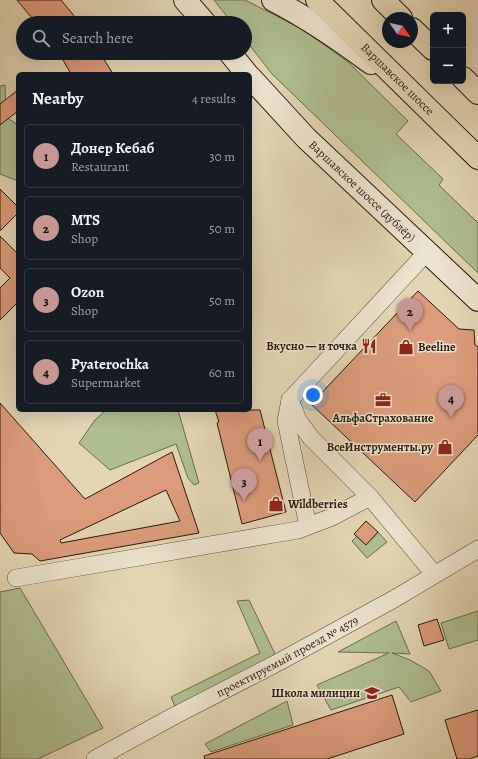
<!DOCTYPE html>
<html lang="en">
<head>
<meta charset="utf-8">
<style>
	body { margin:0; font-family:Alegreya,serif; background:#242831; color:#f1f3f6 }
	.controls { position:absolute; right:12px; top:12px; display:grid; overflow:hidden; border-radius:6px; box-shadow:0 4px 16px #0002 }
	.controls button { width:36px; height:36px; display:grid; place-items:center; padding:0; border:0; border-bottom:1px solid #363941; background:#171b24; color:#f1f3f6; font:20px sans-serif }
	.compass { position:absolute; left:382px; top:12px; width:36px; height:36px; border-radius:50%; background:#171b24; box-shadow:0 4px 16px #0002; rotate:124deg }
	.you { position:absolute; left:313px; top:395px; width:14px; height:14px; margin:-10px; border:3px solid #fff; border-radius:50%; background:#1a73e8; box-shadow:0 0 0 6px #1a73e833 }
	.badge { display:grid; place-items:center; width:26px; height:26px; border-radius:50%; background:#c59692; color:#111; font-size:13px; font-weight:700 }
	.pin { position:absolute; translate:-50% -33px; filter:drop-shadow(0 1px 2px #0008) }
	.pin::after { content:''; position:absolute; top:21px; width:14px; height:12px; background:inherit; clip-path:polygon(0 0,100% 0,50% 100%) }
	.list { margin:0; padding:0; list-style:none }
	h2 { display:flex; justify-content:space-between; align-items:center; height:52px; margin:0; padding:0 16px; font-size:17px }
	h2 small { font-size:13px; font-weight:400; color:#9ea1a6 }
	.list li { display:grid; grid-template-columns:26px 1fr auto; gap:12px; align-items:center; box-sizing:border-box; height:64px; margin:0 8px 8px; padding:0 8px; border:1px solid #363941; border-radius:6px }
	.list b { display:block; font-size:15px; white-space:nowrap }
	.list p { margin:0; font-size:13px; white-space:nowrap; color:#9ea1a6 }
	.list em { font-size:13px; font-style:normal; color:#9ea1a6 }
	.icon { flex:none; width:22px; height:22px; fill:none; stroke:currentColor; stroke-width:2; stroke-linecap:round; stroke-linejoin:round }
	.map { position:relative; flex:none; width:478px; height:759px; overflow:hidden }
	.search { position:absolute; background:#171b24; box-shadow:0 4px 16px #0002; left:16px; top:16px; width:236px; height:44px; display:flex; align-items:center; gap:10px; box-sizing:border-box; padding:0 14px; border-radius:22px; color:#9ea1a6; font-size:15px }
	.panel { position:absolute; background:#171b24; box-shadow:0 4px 16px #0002; left:16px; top:72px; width:236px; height:340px; border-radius:6px }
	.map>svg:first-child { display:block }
	.green { fill:#afbf92; stroke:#6a6c50 }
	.building { fill:#dd9d7c; stroke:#261a0e; fill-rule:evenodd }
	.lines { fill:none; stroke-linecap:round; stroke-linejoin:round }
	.minor-casing { stroke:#564938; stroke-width:18 }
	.secondary-casing { stroke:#261a0e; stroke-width:24 }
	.primary-casing { stroke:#261a0e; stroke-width:24 }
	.minor { stroke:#ede4cf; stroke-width:17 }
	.secondary { stroke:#ede4cf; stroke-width:22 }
	.primary { stroke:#e4d6b5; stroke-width:22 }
	.labels { text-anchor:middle; stroke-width:3; stroke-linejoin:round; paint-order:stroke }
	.street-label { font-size:12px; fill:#261a0e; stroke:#ede4cf }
	.poi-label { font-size:12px; font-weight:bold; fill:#261a0e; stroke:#ede4cf; text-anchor:end }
</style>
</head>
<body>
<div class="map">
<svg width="478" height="759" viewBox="0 0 478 759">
	<rect width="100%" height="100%" fill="#e4d6b5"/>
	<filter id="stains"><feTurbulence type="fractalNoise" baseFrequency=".005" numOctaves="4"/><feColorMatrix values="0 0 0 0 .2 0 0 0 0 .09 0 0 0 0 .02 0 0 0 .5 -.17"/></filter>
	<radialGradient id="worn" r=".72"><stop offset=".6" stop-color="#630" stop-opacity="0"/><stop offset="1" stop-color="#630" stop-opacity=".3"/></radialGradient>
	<path class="green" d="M214,0h31l57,29 46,33 60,59 -12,13 47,45 -4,6 39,38v50l-206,-199 -27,-35v-16h-13z
		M5,85l1,32 12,8v56l-18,-7v-88z
		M106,410h72l21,73 -5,2 -6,-7 -12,-34 -66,26 -31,-27 16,-23z
		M378,532l9,10 -20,16 -15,-17 5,-5 9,9z
		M20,588l83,140 -65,31h-38v-167z
		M249,600l28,58 -101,51 -5,-12 89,-44 -23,-52z
		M478,611v29l-29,9 -8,-26z
		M396,621l14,33 -18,-1 18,7 19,11 12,20 -30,11 -12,-15 -68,23 -14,-25 72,-32 -51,-1z
		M287,701l6,24 -82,27 -6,-8z"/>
	<path class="building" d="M17,0h44l19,23h-44z
		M59,53h41l13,21h-42z
		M18,90v21l-18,14v-21z
		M0,189l18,18v6l-18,18z
		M0,236l18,18v48l-18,18v-32l10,-10 -10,-10z
		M418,291l41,38 15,1 1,15 3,2v88l-63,67 -104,-98z
		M0,403l85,96 87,-47 27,81 -159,28 -8,-7 -18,-1 -14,-20zM166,490l14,31 -119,22 -1,-3z
		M215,410h45l26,102 -44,12 -25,-101 2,-1z
		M366,521l12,11 -12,13 -12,-11z
		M437,619l7,21 -20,6 -6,-21z
		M392,695l12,39 -77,25h-122l-1,-3z
		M478,710v46l-9,3h-12l-12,-39z"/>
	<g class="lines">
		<defs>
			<g id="minor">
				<path d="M290,400l8,20 13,18 59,59"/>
				<path d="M308,526l-22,-105 4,-21 137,-148"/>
				<path d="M16,578l282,-48 34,-13 38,-20 64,77"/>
				<path id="s1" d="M95,759l79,-43 103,-53 117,-64 84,-50"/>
			</g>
			<g id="secondary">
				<path d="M185,0l20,23"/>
				<path d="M273,0c35,18 67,40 98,63"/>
				<path d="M230,53l17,21"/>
				<path id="s2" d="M250,77l56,61 172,162"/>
			</g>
			<g id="primary">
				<path id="s3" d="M317,0l161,158"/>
				<path d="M383,0l18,18"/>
				<path d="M412,29l21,20"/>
				<path d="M463,78l15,15"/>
			</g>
		</defs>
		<use href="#minor" class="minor-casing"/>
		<use href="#secondary" class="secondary-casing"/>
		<use href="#primary" class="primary-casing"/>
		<use href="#minor" class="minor"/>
		<use href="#secondary" class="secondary"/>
		<use href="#primary" class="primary"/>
	</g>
	<defs>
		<symbol id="restaurant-bare" viewBox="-9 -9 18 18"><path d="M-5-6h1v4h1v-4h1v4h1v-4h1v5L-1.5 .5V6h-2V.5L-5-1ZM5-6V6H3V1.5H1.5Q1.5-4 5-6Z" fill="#8f2418" stroke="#ede4cf" stroke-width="2.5" paint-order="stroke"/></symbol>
		<symbol id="shop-bare" viewBox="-9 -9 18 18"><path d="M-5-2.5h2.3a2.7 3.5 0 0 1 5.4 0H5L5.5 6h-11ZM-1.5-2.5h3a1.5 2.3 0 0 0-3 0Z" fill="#8f2418" stroke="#ede4cf" stroke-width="2.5" paint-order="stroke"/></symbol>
		<symbol id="office-bare" viewBox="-9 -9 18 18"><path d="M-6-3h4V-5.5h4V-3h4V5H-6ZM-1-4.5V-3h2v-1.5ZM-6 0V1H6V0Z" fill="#8f2418" stroke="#ede4cf" stroke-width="2.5" paint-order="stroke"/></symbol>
		<symbol id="university-bare" viewBox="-9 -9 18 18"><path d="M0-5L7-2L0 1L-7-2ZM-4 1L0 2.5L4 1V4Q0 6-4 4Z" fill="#8f2418" stroke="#ede4cf" stroke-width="2.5" paint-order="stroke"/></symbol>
	</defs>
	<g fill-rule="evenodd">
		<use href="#restaurant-bare" x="358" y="335" width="22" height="22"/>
		<use href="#shop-bare" x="395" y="336" width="22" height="22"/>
		<use href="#office-bare" x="372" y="389" width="22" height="22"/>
		<use href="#shop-bare" x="434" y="436" width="22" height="22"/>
		<use href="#shop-bare" x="265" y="493" width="22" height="22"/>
		<use href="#university-bare" x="361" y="682" width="22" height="22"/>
	</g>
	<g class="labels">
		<g class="street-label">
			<text dy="4" stroke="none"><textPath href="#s3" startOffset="113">Варшавское шоссе</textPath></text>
			<text dy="4" stroke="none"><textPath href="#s2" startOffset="160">Варшавское шоссе (дублёр)</textPath></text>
			<text dy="4" stroke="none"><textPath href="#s1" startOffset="218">проектируемый проезд № 4579</textPath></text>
		</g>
		<g class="poi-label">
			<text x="357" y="350">Вкусно — и точка</text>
			<text x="418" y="351" text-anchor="start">Beeline</text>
			<text x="383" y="422" text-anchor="middle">АльфаСтрахование</text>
			<text x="433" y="451">ВсеИнструменты.ру</text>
			<text x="288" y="508" text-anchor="start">Wildberries</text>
			<text x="360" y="697">Школа милиции</text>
		</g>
	</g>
	<rect width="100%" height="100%" filter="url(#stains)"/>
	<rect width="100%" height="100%" fill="url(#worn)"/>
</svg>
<div class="controls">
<button>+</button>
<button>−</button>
</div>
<svg class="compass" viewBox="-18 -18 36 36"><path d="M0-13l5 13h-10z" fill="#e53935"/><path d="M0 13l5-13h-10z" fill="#9ea1a6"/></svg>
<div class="you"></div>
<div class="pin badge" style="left:260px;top:461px">1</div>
<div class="pin badge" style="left:410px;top:331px">2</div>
<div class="pin badge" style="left:244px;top:501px">3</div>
<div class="pin badge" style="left:451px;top:418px">4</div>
<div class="search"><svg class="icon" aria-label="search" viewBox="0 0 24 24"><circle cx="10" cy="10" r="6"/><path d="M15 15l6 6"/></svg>Search here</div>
<section class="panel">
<h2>Nearby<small>4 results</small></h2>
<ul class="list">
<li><span class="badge">1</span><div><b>Донер Кебаб</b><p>Restaurant</p></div><em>30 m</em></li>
<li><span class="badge">2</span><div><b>MTS</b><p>Shop</p></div><em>50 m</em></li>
<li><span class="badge">3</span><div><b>Ozon</b><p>Shop</p></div><em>50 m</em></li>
<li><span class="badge">4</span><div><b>Pyaterochka</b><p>Supermarket</p></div><em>60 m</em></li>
</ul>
</section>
</div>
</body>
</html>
